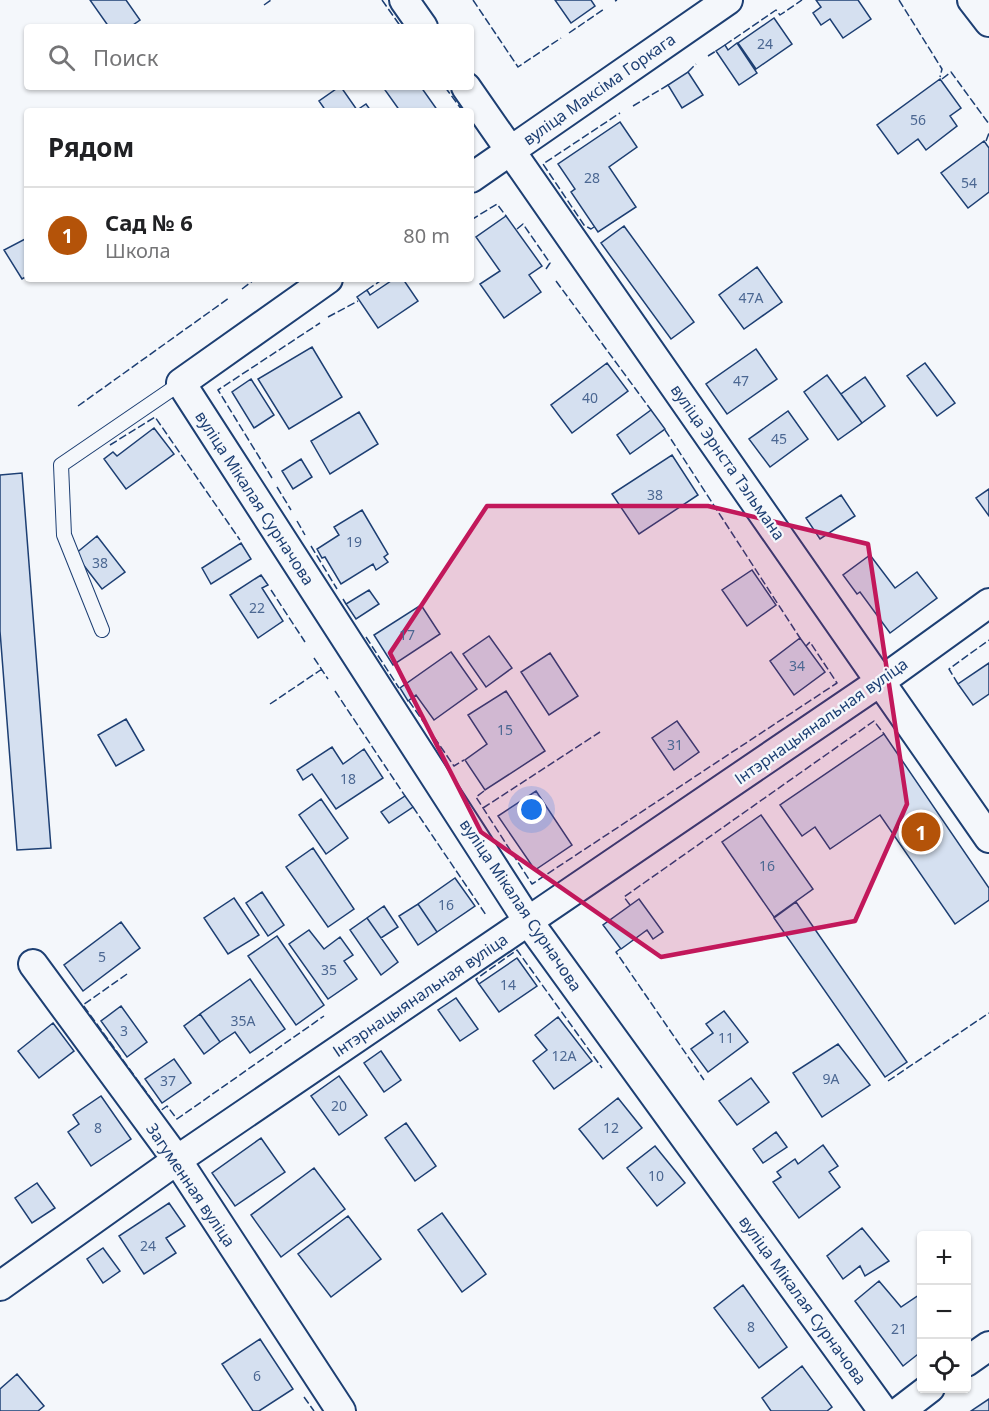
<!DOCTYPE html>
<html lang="ru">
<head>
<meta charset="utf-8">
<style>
	body { margin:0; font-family:"Noto Sans",sans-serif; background:#f6f6f6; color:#202124 }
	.controls { position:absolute; right:18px; bottom:18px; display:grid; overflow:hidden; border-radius:6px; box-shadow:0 2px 4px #0004 }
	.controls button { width:54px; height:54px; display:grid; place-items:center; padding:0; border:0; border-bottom:2px solid #e0e0e0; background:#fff; color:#202124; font:30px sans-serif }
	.you { position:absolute; left:532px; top:810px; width:21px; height:21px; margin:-15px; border:4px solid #fff; border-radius:50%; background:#1a73e8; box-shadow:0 0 0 9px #1a73e833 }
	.badge { display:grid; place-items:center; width:39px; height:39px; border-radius:50%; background:#b45309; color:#fff; font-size:20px; font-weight:700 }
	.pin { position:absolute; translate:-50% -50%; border:3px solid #fff; box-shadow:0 2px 6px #0006 }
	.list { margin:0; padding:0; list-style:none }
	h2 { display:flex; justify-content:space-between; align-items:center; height:78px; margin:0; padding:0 24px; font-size:26px }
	h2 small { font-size:20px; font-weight:400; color:#757577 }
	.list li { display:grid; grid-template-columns:39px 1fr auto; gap:18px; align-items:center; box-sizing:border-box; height:96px; padding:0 24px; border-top:2px solid #e0e0e0 }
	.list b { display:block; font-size:22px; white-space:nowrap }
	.list p { margin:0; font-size:20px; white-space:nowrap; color:#757577 }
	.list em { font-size:20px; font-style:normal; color:#757577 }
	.icon { flex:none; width:33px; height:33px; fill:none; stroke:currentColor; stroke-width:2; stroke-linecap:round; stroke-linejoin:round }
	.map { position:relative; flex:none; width:989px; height:1411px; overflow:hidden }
	.search { position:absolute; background:#fff; box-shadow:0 2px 4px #0004; left:24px; top:24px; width:450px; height:66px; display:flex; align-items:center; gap:15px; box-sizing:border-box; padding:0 21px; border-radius:6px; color:#757577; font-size:22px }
	.panel { position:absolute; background:#fff; box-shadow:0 2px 4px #0004; left:24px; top:108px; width:450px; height:174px; border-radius:6px }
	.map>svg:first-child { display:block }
	.building { fill:#d5e0f0; stroke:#1d3f73; stroke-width:1.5 }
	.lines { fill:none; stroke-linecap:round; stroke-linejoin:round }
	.service-casing { stroke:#1d3f73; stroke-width:16 }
	.minor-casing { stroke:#1d3f73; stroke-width:32 }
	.service { stroke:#f4f7fb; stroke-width:14 }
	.minor { stroke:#f4f7fb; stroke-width:28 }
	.fence { stroke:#1d3f73; stroke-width:1.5; stroke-dasharray:8 3; stroke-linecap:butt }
	.marked { fill:#c2185b; fill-opacity:0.2; stroke:#c2185b; stroke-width:4.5; stroke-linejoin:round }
	.labels { text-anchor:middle; stroke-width:4.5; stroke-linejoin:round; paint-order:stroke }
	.number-label { font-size:14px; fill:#4b6792 }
	.street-label { font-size:16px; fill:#1d3f73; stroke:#f4f7fb }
</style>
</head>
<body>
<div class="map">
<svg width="989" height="1411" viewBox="0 0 989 1411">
	<rect width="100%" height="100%" fill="#f4f7fb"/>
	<path class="building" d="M90,0h36l14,20 -10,7h-21z
		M555,0h36l4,6 -24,17z
		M816,0h42l13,19 -28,19 -13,-19 -9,6 -8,-12 8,-6z
		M774,18l18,26 -36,25 -18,-26z
		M737,43l20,30 -18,12 -23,-34 9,-6 3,5z
		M688,72l15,23 -21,13 -14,-23z
		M940,79l21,29 -11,8 7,10 -31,24 -8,-11 -20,15 -21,-29z
		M339,87h2l16,23 9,-6 5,7h-45l-7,-10z
		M389,87h32l17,24h-38l-15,-21z
		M620,122l17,25 -28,20 27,40 -38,25 -27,-40 4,-3 -17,-25z
		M984,141l5,7v44l-21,16 -27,-35z
		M506,216l36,50 -13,9 12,17 -37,26 -24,-34 20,-13 -24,-34z
		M624,226l70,96 -23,17 -70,-96z
		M27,238v38l-5,3 -18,-29z
		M757,267l25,35 -38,27 -25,-34z
		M394,279h9l15,22 -40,27 -21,-31 10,-7 3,5z
		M312,347l30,50 -53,32 -31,-50z
		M756,349l21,30 -50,35 -21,-30z
		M607,363l21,28 -56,42 -21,-28z
		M925,363l30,40 -18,13 -30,-40z
		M827,375l35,48 -24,17 -34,-48z
		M865,377l20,29 -23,17 -21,-29z
		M251,379l23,36 -20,13 -22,-36z
		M651,410l14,19 -35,25 -13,-19z
		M788,411l20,28 -38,28 -21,-28z
		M359,412l19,32 -48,30 -19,-33z
		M154,428l20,26 -48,35 -22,-30 9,-7 4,4z
		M672,455l26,40 -59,39 -27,-40z
		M301,459l11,18 -19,12 -11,-18z
		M22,473l29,375 -34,2 -17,-219v-156z
		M989,489v27l-13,-18z
		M841,495l14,21 -35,23 -14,-21z
		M362,510l26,44 -4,3 4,5 -12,8 -3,-6 -32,20 -16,-27 -3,1 -5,-9 22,-14 -5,-8z
		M97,536l28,36 -23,17 -27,-35z
		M241,543l10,16 -40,25 -9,-16z
		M870,555l25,33 22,-16 20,26 -47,35 -30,-41 -3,2 -14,-19z
		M752,570l24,35 -29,21 -25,-36z
		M261,575l7,10 -6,3 21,33 -25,17 -28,-43z
		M369,590l10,14 -23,15 -10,-15z
		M421,605l19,29 -47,31 -19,-30z
		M489,636l23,32 -26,19 -23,-33z
		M800,638l25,34 -31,23 -24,-34z
		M451,652l26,37 -43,31 -18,-25 -8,6 -8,-13z
		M550,653l28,43 -29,19 -28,-43z
		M989,663v31l-16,11 -15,-21z
		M506,691l39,60 -60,39 -20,-30 22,-16 -19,-29z
		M126,719l18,31 -28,16 -18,-31z
		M677,721l22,31 -25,18 -22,-32z
		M884,734l105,154v12l-34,24 -75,-109 -50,34 -15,-22 -13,9 -22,-31z
		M332,747l11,17 21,-15 19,29 -47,31 -24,-35 -9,6 -6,-10z
		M536,791l36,54 -37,25 -37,-54z
		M405,796l8,11 -24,16 -8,-11z
		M321,799l27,39 -22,16 -27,-39z
		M761,815l52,74 -39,28 -52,-75z
		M313,848l41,61 -26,18 -42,-60z
		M455,878l20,28 -38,26 -19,-28z
		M262,892l22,33 -16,11 -22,-33z
		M234,898l25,37 -31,19 -24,-36z
		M639,899l24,33 -10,7 -6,-9 -26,19 -18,-24z
		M796,902l111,160 -22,15 -111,-159z
		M418,904l19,28 -19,13 -19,-29z
		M384,906l14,21 -17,11 -14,-20z
		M367,918l31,44 -17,13 -31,-45z
		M121,922l19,26 -57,43 -19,-26z
		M309,930l15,19 16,-12 13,18 -9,6 13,18 -29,20 -39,-55z
		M277,936l47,69 -28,20 -48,-69z
		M517,958l20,28 -38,26 -20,-28z
		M250,979l35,50 -35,24 -15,-21 -15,10 -20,-28z
		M456,998l22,31 -18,12 -22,-31z
		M121,1006l26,36 -20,15 -26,-36z
		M724,1011l24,31 -40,30 -17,-23 22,-16 -7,-9z
		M200,1014l20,28 -16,12 -20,-28z
		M558,1017l34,44 -38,28 -21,-28 14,-11 -12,-15z
		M53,1023l21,28 -35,27 -21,-27z
		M838,1044l32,41 -48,32 -29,-44z
		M381,1051l20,29 -17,12 -20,-29z
		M174,1059l17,24 -29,20 -17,-24z
		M339,1076l28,39 -28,20 -28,-39z
		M751,1078l18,24 -32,23 -18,-24z
		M101,1096l30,43 -40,27 -23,-34 11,-8 -6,-9z
		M618,1098l24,30 -39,31 -24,-30z
		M406,1123l30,43 -21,15 -30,-43z
		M776,1132l11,15 -24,16 -10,-14z
		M261,1138l24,34 -50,34 -23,-33z
		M823,1145l15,21 -9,6 11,15 -41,31 -26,-36 8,-5 -4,-5 18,-13 3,5z
		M655,1146l30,37 -28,23 -30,-38z
		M314,1168l31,41 -64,48 -30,-42z
		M37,1183l18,25 -23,15 -17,-25z
		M169,1203l16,23 -19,12 10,15 -32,21 -25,-38z
		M442,1213l44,61 -24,18 -44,-62z
		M348,1216l33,43 -50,38 -33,-43z
		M862,1228l27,33 -24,15 -5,-10 -17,13 -16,-23z
		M103,1248l17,23 -17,12 -16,-24z
		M879,1281l22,26 21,-14v58l-19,15 -48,-65z
		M743,1285l44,62 -28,21 -45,-60z
		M260,1339l33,50 -34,22h-6l-31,-47z
		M802,1366l30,41 -5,4h-56l-9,-13z
		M17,1374l27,32 -6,5h-38v-22z
		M989,1399v12h-18z"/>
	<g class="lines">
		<defs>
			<path id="service" d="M102,630l-38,-95 -3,-70 120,-82"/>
			<path id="minor" d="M404,0l19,27
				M972,0l17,22
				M466,87l523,751
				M471,178l257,-178
				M328,279l-147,104 347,538 355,490
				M33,964l144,196 164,251
				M0,1286l177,-126 704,-479 108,-78
				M966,1362l23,-16
				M900,1411l30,-23"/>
		</defs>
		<use href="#service" class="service-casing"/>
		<use href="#minor" class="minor-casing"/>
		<use href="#service" class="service"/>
		<use href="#minor" class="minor"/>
		<path class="fence" d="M382,0l19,27
			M473,0l45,67 43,-29
			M899,0l43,69 -2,8
			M615,1l2,-1
			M264,5l7,-5
			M569,33l35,-24
			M725,45l51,-35 4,5 22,-15
			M708,56l8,-5
			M688,72l8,-8
			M942,79l9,-7 38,52
			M445,87l17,23 -1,1
			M633,106l35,-21
			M986,141l3,-8
			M471,220l26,-16 9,12
			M594,227l-3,2 -7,-4 -41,-61 77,-51
			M517,229l6,-5 27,39 -4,6
			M556,281l95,129
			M242,289l13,-10
			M367,290l16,-11
			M328,317l30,-16
			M78,406l151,-108
			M665,430l135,208
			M110,445l45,-28 85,123
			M272,478l-54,-88 102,-67
			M277,487l14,23
			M297,521l8,14
			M311,546l26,43
			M271,590l34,52
			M343,599l3,5
			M366,637l33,51
			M314,658l14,21
			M958,684l-9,-15 40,-29
			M335,691l70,105
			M409,701l45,65 10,-6
			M270,704l52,-35
			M484,791l-8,6 56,87 305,-201 -27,-41 -4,4
			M413,807l73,108
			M483,808l117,-76
			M630,905l-6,-8 250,-176 10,13
			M620,949l-4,3 88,128
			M127,974l-44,31 77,106 7,-5 10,13 147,-103
			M479,984l-3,-5 41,-29 85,118
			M888,1081l101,-68
			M304,1397l10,14"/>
	</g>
	<path class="marked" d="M487,506h221l160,38 39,260 -52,117 -194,36 -180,-125 -91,-179z"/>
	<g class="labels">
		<g class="number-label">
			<text x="765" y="49">24</text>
			<text x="918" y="125">56</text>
			<text x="592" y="183">28</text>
			<text x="969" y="188">54</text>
			<text x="751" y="303">47А</text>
			<text x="741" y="386">47</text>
			<text x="590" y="403">40</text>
			<text x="779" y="444">45</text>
			<text x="655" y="500">38</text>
			<text x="354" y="547">19</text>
			<text x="100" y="568">38</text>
			<text x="257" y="613">22</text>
			<text x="407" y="640">17</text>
			<text x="797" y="671">34</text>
			<text x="505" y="735">15</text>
			<text x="675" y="750">31</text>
			<text x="348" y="784">18</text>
			<text x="767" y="871">16</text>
			<text x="446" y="910">16</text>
			<text x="102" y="962">5</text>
			<text x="329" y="975">35</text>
			<text x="508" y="990">14</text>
			<text x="243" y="1026">35А</text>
			<text x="124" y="1036">3</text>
			<text x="726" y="1043">11</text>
			<text x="564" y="1061">12А</text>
			<text x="831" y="1084">9А</text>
			<text x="168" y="1086">37</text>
			<text x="339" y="1111">20</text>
			<text x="98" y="1133">8</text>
			<text x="611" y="1133">12</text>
			<text x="656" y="1181">10</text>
			<text x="148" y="1251">24</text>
			<text x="751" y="1332">8</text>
			<text x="899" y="1334">21</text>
			<text x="257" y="1381">6</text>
		</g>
		<g class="street-label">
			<text transform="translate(599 89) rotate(-35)" y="6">вуліца Максіма Горкага</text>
			<text transform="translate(728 462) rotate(55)" y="6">вуліца Эрнста Тэльмана</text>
			<text transform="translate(255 498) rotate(57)" y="6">вуліца Мікалая Сурначова</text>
			<text transform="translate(821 721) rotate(-35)" y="6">Інтэрнацыянальная вуліца</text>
			<text transform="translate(521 905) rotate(56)" y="6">вуліца Мікалая Сурначова</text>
			<text transform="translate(420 995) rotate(-34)" y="6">Інтэрнацыянальная вуліца</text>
			<text transform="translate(191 1185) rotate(56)" y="6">Загуменная вуліца</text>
			<text transform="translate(803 1300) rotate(54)" y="6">вуліца Мікалая Сурначова</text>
		</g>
	</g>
</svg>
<div class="controls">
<button>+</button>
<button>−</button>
<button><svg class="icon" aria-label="locate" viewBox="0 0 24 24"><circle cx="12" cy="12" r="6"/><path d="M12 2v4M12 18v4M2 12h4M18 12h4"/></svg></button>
</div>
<div class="you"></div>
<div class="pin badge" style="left:921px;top:832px">1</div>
<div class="search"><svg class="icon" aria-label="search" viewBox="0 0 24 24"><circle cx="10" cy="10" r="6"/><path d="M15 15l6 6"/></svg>Поиск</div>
<section class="panel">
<h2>Рядом<small></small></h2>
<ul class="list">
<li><span class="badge">1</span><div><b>Сад № 6</b><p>Школа</p></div><em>80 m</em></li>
</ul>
</section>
</div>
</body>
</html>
